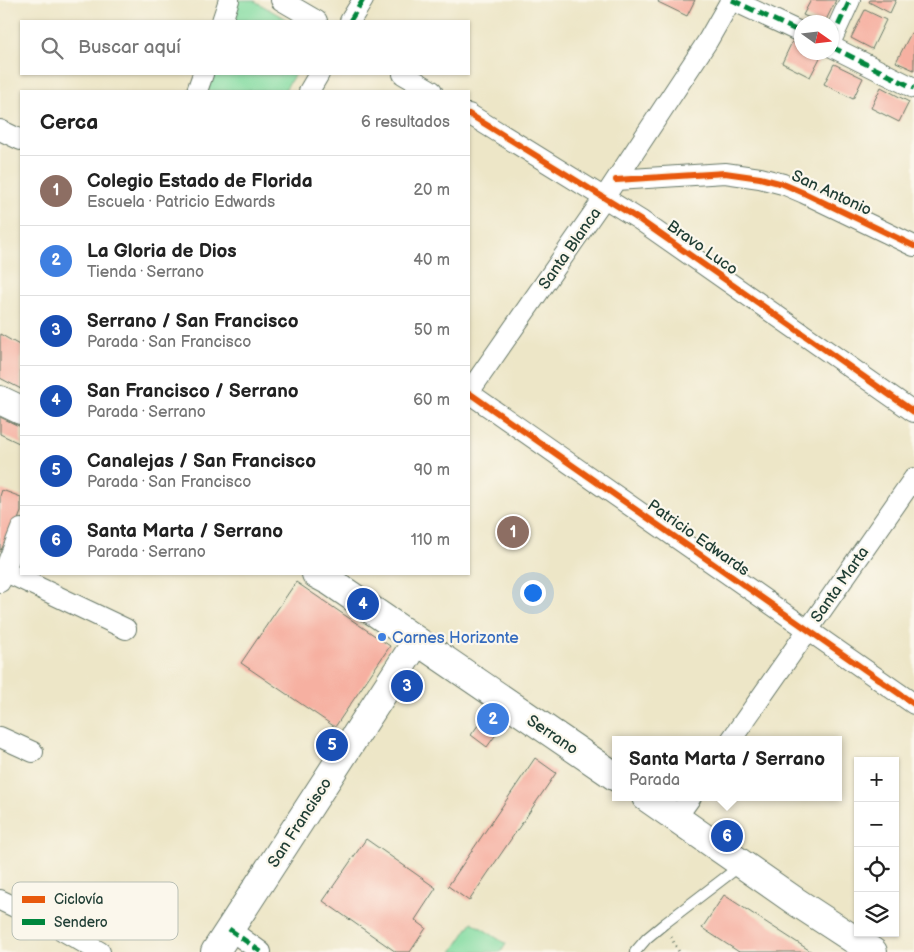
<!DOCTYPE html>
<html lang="es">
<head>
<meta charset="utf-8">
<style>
	body { margin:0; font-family:"Balsamiq Sans",sans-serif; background:#f6f6f6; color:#222 }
	.controls { position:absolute; right:15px; bottom:15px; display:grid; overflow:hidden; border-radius:0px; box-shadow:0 1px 4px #0004 }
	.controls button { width:45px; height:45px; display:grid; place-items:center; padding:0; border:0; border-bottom:1px solid #e0e0e0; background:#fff; color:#222; font:25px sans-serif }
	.compass { position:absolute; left:794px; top:15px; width:45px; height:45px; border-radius:50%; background:#fff; box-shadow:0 1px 4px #0004; rotate:104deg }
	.you { position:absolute; left:532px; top:592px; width:18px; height:18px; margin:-12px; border:4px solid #fff; border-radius:50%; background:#1a73e8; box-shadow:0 0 0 8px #1a73e833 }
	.badge { display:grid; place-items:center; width:32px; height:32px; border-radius:50%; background:#111827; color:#fff; font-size:16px; font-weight:700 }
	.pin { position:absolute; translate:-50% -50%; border:2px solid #fff; box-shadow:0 1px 5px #0006 }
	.popup { position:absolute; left:612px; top:736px; width:230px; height:65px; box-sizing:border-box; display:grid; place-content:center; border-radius:0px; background:#fff; filter:drop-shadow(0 1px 4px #0005); font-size:16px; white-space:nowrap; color:#767676 }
	.popup b { font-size:19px; color:#222 }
	.popup::after { content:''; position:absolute; left:50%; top:100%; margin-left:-10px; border:10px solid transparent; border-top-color:#fff }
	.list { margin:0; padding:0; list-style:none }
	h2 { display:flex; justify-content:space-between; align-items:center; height:65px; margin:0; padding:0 20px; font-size:21px }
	h2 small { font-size:16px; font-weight:400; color:#767676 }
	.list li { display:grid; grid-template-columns:32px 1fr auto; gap:15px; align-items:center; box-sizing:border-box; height:70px; padding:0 20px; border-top:1px solid #e0e0e0 }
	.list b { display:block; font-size:19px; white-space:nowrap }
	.list p { margin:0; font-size:16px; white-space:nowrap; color:#767676 }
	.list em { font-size:16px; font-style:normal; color:#767676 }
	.icon { flex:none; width:28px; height:28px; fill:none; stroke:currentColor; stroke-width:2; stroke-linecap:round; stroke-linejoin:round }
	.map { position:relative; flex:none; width:914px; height:952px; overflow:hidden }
	.search { position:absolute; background:#fff; box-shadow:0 1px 4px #0004; left:20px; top:20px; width:450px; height:55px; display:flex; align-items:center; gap:12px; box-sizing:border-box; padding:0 18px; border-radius:0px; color:#767676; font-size:19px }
	.panel { position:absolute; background:#fff; box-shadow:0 1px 4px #0004; left:20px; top:90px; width:450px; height:485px; border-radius:0px }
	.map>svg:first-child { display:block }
	.green { fill:#82dba0; stroke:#508c6a }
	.building { fill:#f6b0a1 }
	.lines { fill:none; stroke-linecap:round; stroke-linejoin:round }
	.service-casing { stroke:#677867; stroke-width:12 }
	.minor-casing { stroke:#677867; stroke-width:22 }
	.secondary-casing { stroke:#677867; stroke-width:30 }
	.path { stroke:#677867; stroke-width:3; stroke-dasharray:1 4; stroke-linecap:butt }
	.service { stroke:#fff; stroke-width:10 }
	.minor { stroke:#fff; stroke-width:20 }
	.secondary { stroke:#fff; stroke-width:28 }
	.quiet { stroke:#00873e; stroke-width:5; stroke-dasharray:10 5; stroke-linecap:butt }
	.cycleway-casing { stroke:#fbf7ec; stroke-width:9 }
	.cycleway { stroke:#e8590c; stroke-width:6 }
	.shop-dot { fill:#3f7fe0; stroke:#fbf7ec; stroke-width:2 }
	.labels { text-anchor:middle; stroke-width:4.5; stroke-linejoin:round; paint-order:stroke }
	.street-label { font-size:16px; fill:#1f3d34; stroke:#fbf7ec }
	.shop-label { font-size:16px; fill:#366cbe; stroke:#fbf7ec; text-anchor:start }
	.key { fill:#fbf7ec; stroke:#b9bfb5; stroke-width:1 }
	.key-label { font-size:14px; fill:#1f3d34 }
</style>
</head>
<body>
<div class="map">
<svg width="914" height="952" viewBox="0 0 914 952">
	<rect width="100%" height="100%" fill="#fbf7ec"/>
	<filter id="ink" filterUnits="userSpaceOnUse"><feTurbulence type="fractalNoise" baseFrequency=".02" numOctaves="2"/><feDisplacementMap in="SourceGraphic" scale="10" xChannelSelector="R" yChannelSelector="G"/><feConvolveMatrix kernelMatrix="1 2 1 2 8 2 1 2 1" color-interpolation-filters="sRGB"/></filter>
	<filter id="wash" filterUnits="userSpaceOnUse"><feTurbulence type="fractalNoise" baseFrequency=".0096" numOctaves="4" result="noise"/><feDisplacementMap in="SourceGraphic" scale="20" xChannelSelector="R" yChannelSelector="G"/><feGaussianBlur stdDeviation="1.12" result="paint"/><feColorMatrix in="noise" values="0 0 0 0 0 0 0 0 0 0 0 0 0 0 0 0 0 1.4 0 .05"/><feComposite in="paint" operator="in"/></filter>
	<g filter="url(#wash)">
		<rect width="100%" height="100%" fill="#ede6c7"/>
		<path class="green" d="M238,0h15l36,21h-58z
			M212,74h83l-11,17h-79z
			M472,922l34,22 -5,8h-49z"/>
		<g id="blocks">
			<path class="building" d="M659,0h36l-8,16 -29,-14z
				M811,0h25l-11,22h-7l-15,-7z
				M870,0h26l-6,13 -21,-11z
				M865,10l21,10 -14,29 -21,-11z
				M911,33l3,1v36l-18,-8z
				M792,42l10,5v5h11l8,4 -11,21 -28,-14z
				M834,64l29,14 -10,21 -29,-15z
				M881,87l28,15 -10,20 -28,-14z
				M0,334l21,12v43l-21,-11z
				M0,417l21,10v17l-21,-10z
				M2,490l19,7v15l-13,33 -8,5v-54z
				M296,582l94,64 -55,81 -94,-64z
				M489,710l16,12 -18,25 -16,-12z
				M535,758l21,15 -87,128 -21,-15z
				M366,839l70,49 -21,32 11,8 -16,24h-14l-73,-51z
				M724,895l88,57h-73l-37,-24z"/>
		</g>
	</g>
	<g filter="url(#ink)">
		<use href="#blocks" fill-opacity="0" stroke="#677867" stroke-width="1"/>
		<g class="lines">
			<defs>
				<path id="service" d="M635,952l12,-14 17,-14 76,-58"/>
				<path id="minor" d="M281,0l36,21
					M732,0l70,33
					M222,21l7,-21
					M350,21l13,-21
					M832,39l18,-39
					M832,47l82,41
					M403,74l29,17
					M197,91l6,-17
					M309,91l10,-17
					M469,114l171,106 274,192
					M0,130l21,10
					M616,180l109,-7 35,5 23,6 21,9 110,53
					M469,392l135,-194 103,-156 24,-42
					M469,393l445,311
					M0,569l126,60
					M0,582l21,-53
					M0,737l33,15
					M731,740l183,-262
					M676,818l15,-21
					M0,900l55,26 45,26
					M229,929l32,23"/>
				<path id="secondary" d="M0,400l21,10
					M316,574l15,8 285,195
					M646,797l149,104 78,51
					M215,952l202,-311"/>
			</defs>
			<use href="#service" class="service-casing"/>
			<use href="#minor" class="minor-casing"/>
			<use href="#secondary" class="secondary-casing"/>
			<path class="path" d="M671,937l8,15"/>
			<use href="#service" class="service"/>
			<use href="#minor" class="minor"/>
			<use href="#secondary" class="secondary"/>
			<path class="quiet" d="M732,0l70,33
				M350,21l13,-21
				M832,39l18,-39
				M832,47l82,41
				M229,929l32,23"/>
			<defs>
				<path id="cycleway" d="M469,114l171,106 274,192
					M616,180l109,-7 35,5 23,6 21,9 110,53
					M469,393l445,311"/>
			</defs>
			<use href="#cycleway" class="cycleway-casing"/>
			<use href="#cycleway" class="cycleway"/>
		</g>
	</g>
	<circle class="shop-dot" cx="382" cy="637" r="5"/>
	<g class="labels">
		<g class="street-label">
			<text transform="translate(832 192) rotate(25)" y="6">San Antonio</text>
			<text transform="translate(703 247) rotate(35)" y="6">Bravo Luco</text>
			<text transform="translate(569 248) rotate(-55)" y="6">Santa Blanca</text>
			<text transform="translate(699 537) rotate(35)" y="6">Patricio Edwards</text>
			<text transform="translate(839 584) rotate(-55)" y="6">Santa Marta</text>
			<text transform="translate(553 734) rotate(34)" y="6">Serrano</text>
			<text transform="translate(299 822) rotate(-57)" y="6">San Francisco</text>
		</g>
		<g class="shop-label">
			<text x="392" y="643">Carnes Horizonte</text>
		</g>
	</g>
	<rect x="12" y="882" width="166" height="58" rx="8" class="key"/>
	<rect x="22" y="896" width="23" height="7" fill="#e8590c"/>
	<rect x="22" y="919" width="23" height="6" fill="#00873e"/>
	<g class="key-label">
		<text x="54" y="904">Ciclovía</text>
		<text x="54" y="927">Sendero</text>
	</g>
</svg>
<div class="controls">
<button>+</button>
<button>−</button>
<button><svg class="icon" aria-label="locate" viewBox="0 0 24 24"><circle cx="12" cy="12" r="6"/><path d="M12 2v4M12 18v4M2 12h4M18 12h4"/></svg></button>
<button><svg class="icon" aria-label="layers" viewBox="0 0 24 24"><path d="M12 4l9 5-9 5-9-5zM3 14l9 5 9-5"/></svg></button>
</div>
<svg class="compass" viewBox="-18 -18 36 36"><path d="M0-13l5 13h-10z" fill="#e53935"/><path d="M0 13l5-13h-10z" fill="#767676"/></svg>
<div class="you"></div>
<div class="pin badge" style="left:513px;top:532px;background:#8d6e63">1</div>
<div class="pin badge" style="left:493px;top:719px;background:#3f7fe0">2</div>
<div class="pin badge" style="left:407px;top:686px;background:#1a4fb4">3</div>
<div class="pin badge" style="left:363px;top:604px;background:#1a4fb4">4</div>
<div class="pin badge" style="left:332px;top:745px;background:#1a4fb4">5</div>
<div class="pin badge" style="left:727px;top:836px;background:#1a4fb4">6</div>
<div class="popup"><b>Santa Marta / Serrano</b>Parada</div>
<div class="search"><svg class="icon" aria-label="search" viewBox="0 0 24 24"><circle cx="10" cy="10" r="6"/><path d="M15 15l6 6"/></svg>Buscar aquí</div>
<section class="panel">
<h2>Cerca<small>6 resultados</small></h2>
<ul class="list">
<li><span class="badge" style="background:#8d6e63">1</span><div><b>Colegio Estado de Florida</b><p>Escuela · Patricio Edwards</p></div><em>20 m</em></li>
<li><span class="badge" style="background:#3f7fe0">2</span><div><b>La Gloria de Dios</b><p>Tienda · Serrano</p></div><em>40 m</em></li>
<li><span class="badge" style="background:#1a4fb4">3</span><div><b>Serrano / San Francisco</b><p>Parada · San Francisco</p></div><em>50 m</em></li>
<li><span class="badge" style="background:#1a4fb4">4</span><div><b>San Francisco / Serrano</b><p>Parada · Serrano</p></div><em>60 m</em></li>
<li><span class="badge" style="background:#1a4fb4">5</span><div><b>Canalejas / San Francisco</b><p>Parada · San Francisco</p></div><em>90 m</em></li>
<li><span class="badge" style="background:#1a4fb4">6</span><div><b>Santa Marta / Serrano</b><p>Parada · Serrano</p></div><em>110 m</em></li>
</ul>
</section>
</div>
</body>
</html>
